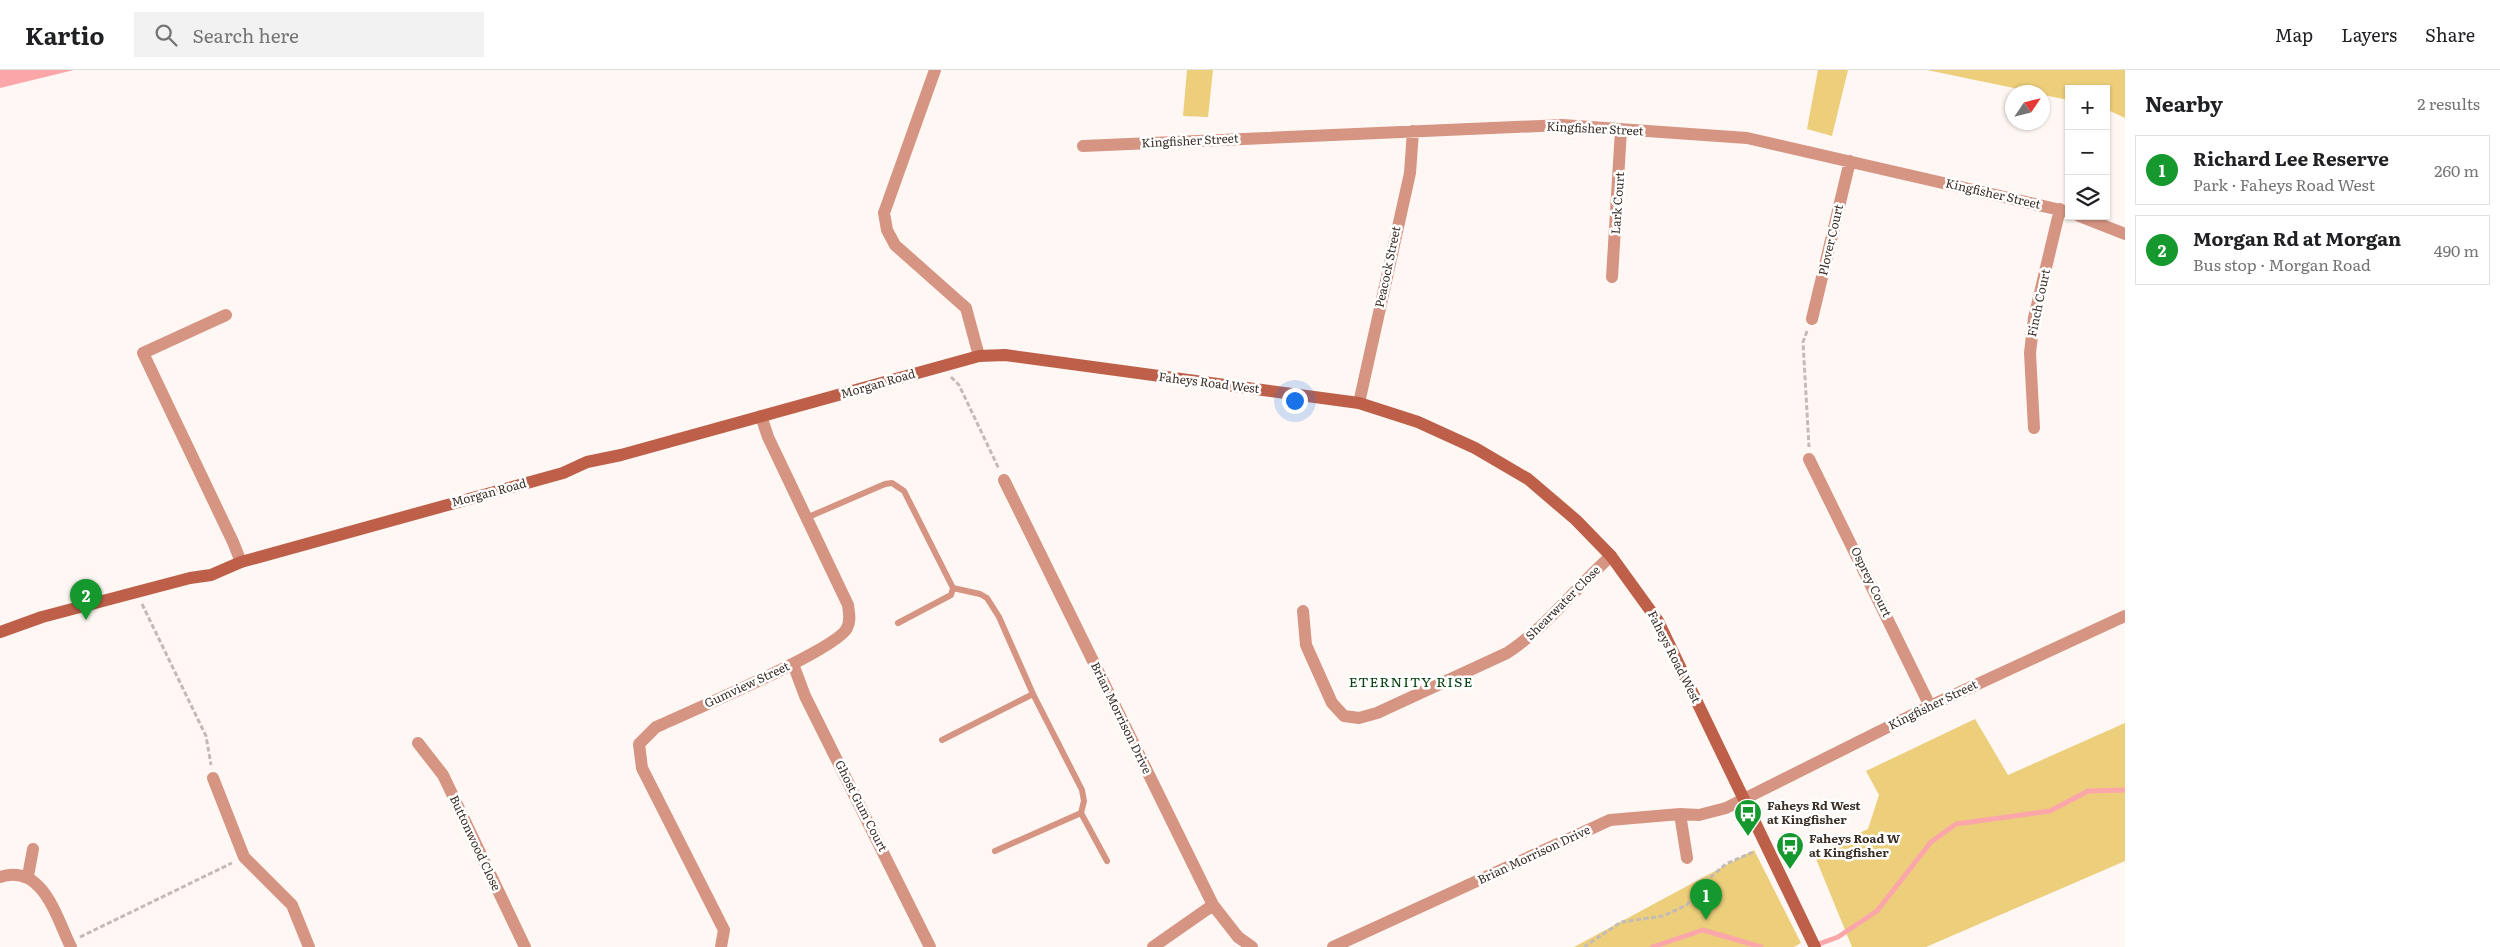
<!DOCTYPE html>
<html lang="en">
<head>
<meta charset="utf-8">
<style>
	body { margin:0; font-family:Literata,serif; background:#f2f2f2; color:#202124 }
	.controls { position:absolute; right:15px; top:15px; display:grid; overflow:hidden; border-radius:0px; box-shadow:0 1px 4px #0004 }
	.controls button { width:45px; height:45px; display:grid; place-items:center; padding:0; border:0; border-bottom:1px solid #e0e0e0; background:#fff; color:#202124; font:25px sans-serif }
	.compass { position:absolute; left:2005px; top:15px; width:45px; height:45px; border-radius:50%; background:#fff; box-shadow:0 1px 4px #0004; rotate:55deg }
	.you { position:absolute; left:1294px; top:330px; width:18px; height:18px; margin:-12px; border:4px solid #fff; border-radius:50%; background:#1a73e8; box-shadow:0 0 0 8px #1a73e833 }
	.badge { display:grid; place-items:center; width:32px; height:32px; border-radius:50%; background:#15992e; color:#fff; font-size:16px; font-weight:700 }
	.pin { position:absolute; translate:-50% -41px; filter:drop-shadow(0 1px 2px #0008) }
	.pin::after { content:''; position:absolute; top:26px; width:18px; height:15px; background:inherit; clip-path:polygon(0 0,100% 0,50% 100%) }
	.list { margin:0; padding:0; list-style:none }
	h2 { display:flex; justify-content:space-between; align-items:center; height:65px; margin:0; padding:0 20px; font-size:21px }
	h2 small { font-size:16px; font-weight:400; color:#757577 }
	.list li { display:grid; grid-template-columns:32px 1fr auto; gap:15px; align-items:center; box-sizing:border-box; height:70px; margin:0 10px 10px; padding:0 10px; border:1px solid #e0e0e0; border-radius:0px }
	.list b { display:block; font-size:19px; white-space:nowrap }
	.list p { margin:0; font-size:16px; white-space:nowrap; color:#757577 }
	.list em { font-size:16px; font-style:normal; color:#757577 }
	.icon { flex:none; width:28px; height:28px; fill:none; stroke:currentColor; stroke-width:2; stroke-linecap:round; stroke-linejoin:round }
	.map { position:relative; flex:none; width:2125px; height:877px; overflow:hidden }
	header { display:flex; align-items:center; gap:30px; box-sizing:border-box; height:70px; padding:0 25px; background:#fff; border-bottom:1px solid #e0e0e0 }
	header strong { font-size:24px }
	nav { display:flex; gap:28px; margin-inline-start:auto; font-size:18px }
	.search { width:350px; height:45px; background:#f2f2f2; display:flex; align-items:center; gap:12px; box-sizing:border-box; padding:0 18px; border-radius:0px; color:#757577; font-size:19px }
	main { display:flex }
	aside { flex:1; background:#fff }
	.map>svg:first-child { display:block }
	.green { fill:#edce7a }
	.water { fill:#fba7aa }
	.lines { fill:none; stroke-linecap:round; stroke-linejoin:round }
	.stream { stroke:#fba7aa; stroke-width:5 }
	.path { stroke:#c3bbb5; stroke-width:3; stroke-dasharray:5 2.5; stroke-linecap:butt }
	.lane { stroke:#d69483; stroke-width:6 }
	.street { stroke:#d69483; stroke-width:12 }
	.secondary { stroke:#be6049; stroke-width:12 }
	.labels { text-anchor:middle; stroke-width:5; stroke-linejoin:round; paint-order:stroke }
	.street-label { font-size:12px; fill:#3b2f27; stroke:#fff }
	.poi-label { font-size:12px; font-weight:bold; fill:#3b2f27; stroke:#fff; text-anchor:start }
	.neighbourhood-label { font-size:14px; letter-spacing:1px; fill:#074412; stroke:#fff }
</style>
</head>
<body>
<header>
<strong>Kartio</strong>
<div class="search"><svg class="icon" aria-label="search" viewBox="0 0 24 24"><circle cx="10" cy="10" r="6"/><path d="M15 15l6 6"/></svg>Search here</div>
<nav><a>Map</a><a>Layers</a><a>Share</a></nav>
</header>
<main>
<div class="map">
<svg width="2125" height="877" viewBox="0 0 2125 877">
	<rect width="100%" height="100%" fill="#fef7f3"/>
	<path class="green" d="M1187,0h26l-5,47 -25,-1z
		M1818,0h30l-16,66 -25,-7z
		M1927,0h198v48l-19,-9v-20h-37v11l-26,-5 -1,-3h-9z
		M1975,649l33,56 117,-52v138l-199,86h-74l-38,-93 54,-25 11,-34 -13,-24z
		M1754,780l47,93 -7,4h-220z"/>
	<path class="water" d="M0,0h74l-74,18z"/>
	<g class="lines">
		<path class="stream" d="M1816,875l22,-8 39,-26 54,-69 25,-18 94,-13 38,-20 37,-1
			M1652,877l51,-17 58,17"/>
		<path class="path" d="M1807,261l-4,11 6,105
			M951,307l8,8 40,84
			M142,534l64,132 5,29
			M80,867l152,-74
			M1584,877l37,-25 42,-6 24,-11 12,-18 27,-23 27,-12"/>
		<path class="lane" d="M806,448l79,-34 7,-1 12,8 49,97 -2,7 -53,28
			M953,518l27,6 7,4 12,19 34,77 49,96 2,11 -3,12 26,48
			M942,670l91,-46
			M995,781l86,-38"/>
		<path class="street" d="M935,0l-51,143 3,17 8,15 71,63 13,48
			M1083,76l479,-21 185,13 322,74
			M2079,146l46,18
			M1612,207l9,-147
			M226,245l-83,38 90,189 8,20
			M1812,249l38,-158
			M1359,333l51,-230 3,-42
			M2034,358l-4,-75 4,-35 26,-109
			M1809,389l121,247
			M1004,410l209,425 25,32 14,10
			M1303,541l3,34 26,58 12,13 15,2 18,-5 130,-60c39,-25 69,-66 104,-97
			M793,594l12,32 125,251
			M418,673l25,32 82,172
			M213,708l31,79 48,48 17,42
			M1680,744l7,44
			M28,806l5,-27
			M0,807c43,-14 56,40 71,70
			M721,877l3,-17 -82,-162 -3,-24 17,-17c30,-14 181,-77 191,-99 4,-7 2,-15 1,-23l-80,-168 -7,-21
			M1153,877l60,-42
			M1333,877l277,-127 70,-6 19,1 27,-7 204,-102 195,-90"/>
		<path class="secondary" d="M0,562l42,-15 148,-39 21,-3 30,-13 322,-89 24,-11 34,-7 358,-99 26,-1 354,48 59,19 57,26 53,31 48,41 35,36 47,65 157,326"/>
	</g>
	<defs>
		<symbol id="bus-pin" viewBox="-11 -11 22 30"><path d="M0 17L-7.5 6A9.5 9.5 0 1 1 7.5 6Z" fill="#15992e" stroke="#fff"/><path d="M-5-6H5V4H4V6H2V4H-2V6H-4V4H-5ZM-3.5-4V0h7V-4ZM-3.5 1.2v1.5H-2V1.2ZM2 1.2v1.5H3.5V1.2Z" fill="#fff"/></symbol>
	</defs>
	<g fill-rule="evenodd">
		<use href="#bus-pin" x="1732" y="727" width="32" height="43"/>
		<use href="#bus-pin" x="1774" y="760" width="32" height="43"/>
	</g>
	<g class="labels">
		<g class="street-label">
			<text transform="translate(1595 59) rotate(3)" y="4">Kingfisher Street</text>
			<text transform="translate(1190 71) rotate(-3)" y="4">Kingfisher Street</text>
			<text transform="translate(1993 124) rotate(13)" y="4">Kingfisher Street</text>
			<text transform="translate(1618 133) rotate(-86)" y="4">Lark Court</text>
			<text transform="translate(1831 170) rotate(-77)" y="4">Plover Court</text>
			<text transform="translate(1388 197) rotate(-78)" y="4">Peacock Street</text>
			<text transform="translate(2039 233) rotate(-78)" y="4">Finch Court</text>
			<text transform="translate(1209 313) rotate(7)" y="4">Faheys Road West</text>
			<text transform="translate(878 314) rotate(-16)" y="4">Morgan Road</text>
			<text transform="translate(489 423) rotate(-15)" y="4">Morgan Road</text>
			<text transform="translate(1871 512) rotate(64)" y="4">Osprey Court</text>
			<text transform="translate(1563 533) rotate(-45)" y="4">Shearwater Close</text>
			<text transform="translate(1674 587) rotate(63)" y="4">Faheys Road West</text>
			<text transform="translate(747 615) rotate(-25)" y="4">Gumview Street</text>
			<text transform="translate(1933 635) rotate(-26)" y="4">Kingfisher Street</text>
			<text transform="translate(1121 648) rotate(64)" y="4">Brian Morrison Drive</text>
			<text transform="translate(861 736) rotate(63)" y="4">Ghost Gum Court</text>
			<text transform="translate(475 773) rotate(65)" y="4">Buttonwood Close</text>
			<text transform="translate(1534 785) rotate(-25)" y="4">Brian Morrison Drive</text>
		</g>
		<g class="poi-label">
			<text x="1767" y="740">Faheys Rd West<tspan x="1767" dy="14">at Kingfisher</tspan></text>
			<text x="1809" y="773">Faheys Road W<tspan x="1809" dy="14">at Kingfisher</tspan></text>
		</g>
		<g class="neighbourhood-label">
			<text x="1411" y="617">ETERNITY RISE</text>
		</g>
	</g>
</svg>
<div class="controls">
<button>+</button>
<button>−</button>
<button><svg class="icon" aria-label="layers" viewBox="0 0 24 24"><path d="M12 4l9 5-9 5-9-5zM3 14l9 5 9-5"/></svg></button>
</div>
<svg class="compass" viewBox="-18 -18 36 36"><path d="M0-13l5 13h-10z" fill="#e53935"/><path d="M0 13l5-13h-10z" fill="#757577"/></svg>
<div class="you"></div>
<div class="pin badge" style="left:1706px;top:850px">1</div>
<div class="pin badge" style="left:86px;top:550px">2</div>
</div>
<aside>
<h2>Nearby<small>2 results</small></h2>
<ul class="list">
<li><span class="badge">1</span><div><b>Richard Lee Reserve</b><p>Park · Faheys Road West</p></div><em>260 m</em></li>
<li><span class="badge">2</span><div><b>Morgan Rd at Morgan</b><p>Bus stop · Morgan Road</p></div><em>490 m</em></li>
</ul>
</aside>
</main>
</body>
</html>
